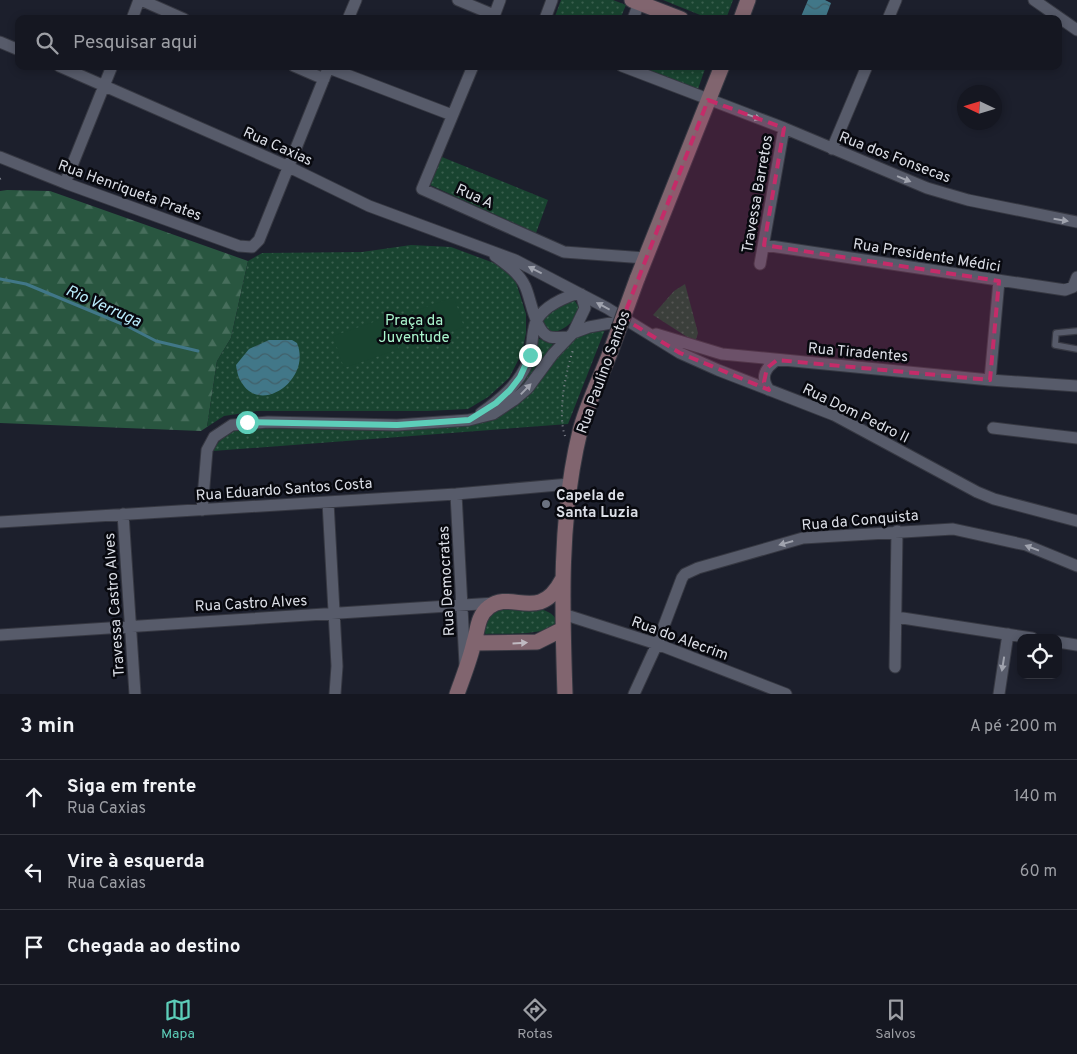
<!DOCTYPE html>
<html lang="pt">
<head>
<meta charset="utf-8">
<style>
	body { margin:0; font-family:Overpass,sans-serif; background:#22242e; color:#f1f3f6 }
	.controls { position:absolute; right:15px; bottom:15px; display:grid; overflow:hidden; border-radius:10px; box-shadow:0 2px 8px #0003 }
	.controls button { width:45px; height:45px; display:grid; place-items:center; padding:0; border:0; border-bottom:1px solid #34363f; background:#151721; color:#f1f3f6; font:25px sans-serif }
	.compass { position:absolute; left:957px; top:85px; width:45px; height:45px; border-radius:50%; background:#151721; box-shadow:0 2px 8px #0003; rotate:274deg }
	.stop { position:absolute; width:15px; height:15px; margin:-11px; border:4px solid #5dceb9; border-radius:50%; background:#fff }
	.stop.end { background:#5dceb9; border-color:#fff; box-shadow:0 1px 5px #0008 }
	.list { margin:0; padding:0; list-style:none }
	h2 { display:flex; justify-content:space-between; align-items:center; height:65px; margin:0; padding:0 20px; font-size:21px }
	h2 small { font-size:16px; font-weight:400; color:#9d9fa5 }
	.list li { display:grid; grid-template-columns:32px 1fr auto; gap:15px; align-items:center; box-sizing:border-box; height:75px; padding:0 20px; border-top:1px solid #34363f }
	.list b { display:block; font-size:19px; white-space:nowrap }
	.list p { margin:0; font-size:16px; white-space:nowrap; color:#9d9fa5 }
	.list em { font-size:16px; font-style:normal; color:#9d9fa5 }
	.icon { flex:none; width:28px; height:28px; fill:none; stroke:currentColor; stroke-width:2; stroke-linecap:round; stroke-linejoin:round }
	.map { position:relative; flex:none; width:1077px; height:694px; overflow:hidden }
	.search { position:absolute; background:#151721; box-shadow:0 2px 8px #0003; left:15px; right:15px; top:15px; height:55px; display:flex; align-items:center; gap:12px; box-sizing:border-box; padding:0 18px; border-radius:10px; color:#9d9fa5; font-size:19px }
	.sheet { height:290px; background:#151721 }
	nav { display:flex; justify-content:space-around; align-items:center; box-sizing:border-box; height:70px; border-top:1px solid #34363f; background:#151721; font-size:14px; color:#9d9fa5 }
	nav a { display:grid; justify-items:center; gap:2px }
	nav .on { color:#5dceb9 }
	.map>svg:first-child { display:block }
	.forest { fill:url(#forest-firs) }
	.park { fill:url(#park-dots) }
	.garden { fill:#194430 }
	.water { fill:url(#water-waves) }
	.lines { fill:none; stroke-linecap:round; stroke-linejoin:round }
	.stream { stroke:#417788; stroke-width:3 }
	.lane-casing { stroke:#363842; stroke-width:8 }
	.street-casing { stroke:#363842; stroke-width:13 }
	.secondary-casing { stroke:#363842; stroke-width:17 }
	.path { stroke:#858892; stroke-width:2; stroke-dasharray:1 4; stroke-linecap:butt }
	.lane { stroke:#575b6a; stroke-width:5.5 }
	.street { stroke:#575b6a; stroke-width:11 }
	.secondary { stroke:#81656f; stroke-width:15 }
	.secondary-bridge-casing { stroke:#363842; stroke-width:17; stroke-linecap:butt }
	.secondary-bridge { stroke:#81656f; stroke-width:15 }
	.oneway { fill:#a0a3ae }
	.oneway2 { fill:#c0bac2 }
	.route { stroke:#5dceb9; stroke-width:6 }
	.marked { fill:#c42c69; fill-opacity:0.2; stroke:#c42c69; stroke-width:4; stroke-dasharray:10 6; stroke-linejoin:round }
	.worship-dot { fill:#6b7280; stroke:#08090f; stroke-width:2 }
	.labels { text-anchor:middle; stroke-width:5; stroke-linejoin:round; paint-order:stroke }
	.street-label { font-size:15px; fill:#dbdee6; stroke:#08090f }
	.park-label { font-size:15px; fill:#abf6ce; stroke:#08090f }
	.poi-label { font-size:15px; font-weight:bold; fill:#dbdee6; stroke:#08090f; text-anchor:start }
	.water-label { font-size:16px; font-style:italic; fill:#bbedfd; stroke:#08090f }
</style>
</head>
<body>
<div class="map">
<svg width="1077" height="694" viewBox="0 0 1077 694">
	<defs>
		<pattern id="forest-firs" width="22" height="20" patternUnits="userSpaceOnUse" patternTransform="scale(1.25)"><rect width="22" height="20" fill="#295640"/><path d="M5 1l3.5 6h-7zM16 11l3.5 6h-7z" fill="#476e5c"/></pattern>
		<pattern id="park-dots" width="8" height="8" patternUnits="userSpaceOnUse" patternTransform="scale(1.25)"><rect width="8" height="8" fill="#194430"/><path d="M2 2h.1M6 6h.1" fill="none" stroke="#3a5f4e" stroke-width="1.8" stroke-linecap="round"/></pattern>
		<pattern id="water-waves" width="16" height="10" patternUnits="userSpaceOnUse" patternTransform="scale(1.25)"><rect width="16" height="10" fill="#417788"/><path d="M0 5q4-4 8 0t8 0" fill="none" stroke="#41606a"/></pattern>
	</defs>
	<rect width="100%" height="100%" fill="#1c1f2c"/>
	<path class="forest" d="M7,190l43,1 198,70 -17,77 -14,23 -10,66 -6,4 -201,-8v-232z"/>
	<path class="park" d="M561,0h52l13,5 -6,14h-66z
		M663,0h70l-7,19h-16z
		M639,66h67l-8,23z
		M437,155l111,45 -12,33 -108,-49z
		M411,245l40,2 51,19 13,13 11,35v19l-4,20 -13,25 -21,19 -20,12 -41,2h-170l-33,5 -17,11 10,-66 14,-23 17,-77 14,-8 100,-1z
		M685,284l13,49 -3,9 -42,-27 21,-24z
		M573,298l7,11c-6,14 -20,26 -35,23l-5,-13z
		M606,327l-38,97 -355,27c6,-13 17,-19 30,-23l131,2 133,-22 49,-55 24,-20z
		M535,337l18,7 -23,33 -19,20z
		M524,607c12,2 27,1 33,14 -7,16 -54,12 -71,13l-3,-2 -2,-8 13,-15z"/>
	<path class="garden" d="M454,297l10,30 -53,18 -10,-29z
		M388,317l11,32 -55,19 -11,-32z"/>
	<path class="water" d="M808,0h17l6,3 -6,16h-25z
		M269,340h23l5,3c15,36 -36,72 -55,40 -4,-5 -5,-12 -6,-18l13,-16z"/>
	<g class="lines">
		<path class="stream" d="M0,279l26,5 101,42 29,15 42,10"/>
		<defs>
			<path id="lane" d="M1077,331l-21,2 -1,12 22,4"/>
			<path id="street" d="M141,0l43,19
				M458,0l36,15
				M1034,0l43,30
				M132,19l7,-19
				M348,19l8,-19
				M493,19l7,-19
				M545,19l7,-19
				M633,19l6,-16
				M888,19l8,-19
				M0,42l19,8
				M59,66l230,101 80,39 146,54 92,48 73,45 38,17 116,45 143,77 17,7 83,22
				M294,66l30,13
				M473,66l-51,123 142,63 81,6
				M622,66l162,62 143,60 41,12 109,22
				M329,68l123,47
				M832,149l35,-83
				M0,157l65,26 174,63 13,1 7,-7 70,-174
				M65,183l47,-117
				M764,245l301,45 8,-3 4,-10
				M495,256c11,8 24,17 30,30 6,12 10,47 25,51 5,1 13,0 19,0
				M760,264l24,-136
				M573,333l12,-25 -4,-14
				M656,334l66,20 268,26 87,6
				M990,380l9,-99
				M769,390c-9,-13 -4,-22 8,-30
				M481,413c20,-14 37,-28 47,-51 5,-12 3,-25 7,-38 6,-17 28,-26 43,-31
				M993,428l84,10
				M456,494l9,170
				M328,502l9,164 -2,28
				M202,510l5,-60 7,-13 18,-12 36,-3 129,3 72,-5 24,-6 21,-14 14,-12 25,-34 20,-21 16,-6 38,-7
				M123,514l12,180
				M0,522l456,-28 113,-10
				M563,614l94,30 129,50
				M896,617l136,21
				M0,635l495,-32
				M1058,642l19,3
				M895,667l2,-136
				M634,694l23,-50 25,-66 3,-4 13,-6 105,-30 150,-9 73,16 51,21
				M999,694l9,-60"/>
			<path id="secondary" d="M632,0l49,19
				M741,19l7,-19
				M637,279l85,-213
				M474,643l63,-1 26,-13
				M457,694c6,-17 13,-34 17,-52 4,-12 3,-26 15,-35 22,-18 50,17 73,-27
				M565,694c-3,-87 -6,-177 15,-263 7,-27 20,-52 30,-78"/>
		</defs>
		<use href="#lane" class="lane-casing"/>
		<use href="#street" class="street-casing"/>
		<use href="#secondary" class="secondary-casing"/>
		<path class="path" d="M0,179l4,-3
			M565,436c-8,-22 1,-65 8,-86"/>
		<use href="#lane" class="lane"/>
		<use href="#street" class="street"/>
		<use href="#secondary" class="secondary"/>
		<defs>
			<path id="secondary-bridge" d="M610,353l27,-74"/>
		</defs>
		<use href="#secondary-bridge" class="secondary-bridge-casing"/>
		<use href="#secondary-bridge" class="secondary-bridge"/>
	</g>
	<defs><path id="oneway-solid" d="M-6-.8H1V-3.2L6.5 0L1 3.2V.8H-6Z" transform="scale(1.25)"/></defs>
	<g class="oneway">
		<use href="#oneway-solid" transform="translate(754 117) rotate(20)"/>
		<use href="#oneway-solid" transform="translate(904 179) rotate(22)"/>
		<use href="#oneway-solid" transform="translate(1061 220) rotate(9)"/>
		<use href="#oneway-solid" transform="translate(535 270) rotate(-153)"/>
		<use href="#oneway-solid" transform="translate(603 306) rotate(-152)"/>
		<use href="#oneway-solid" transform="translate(526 389) rotate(-46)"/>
		<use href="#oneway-solid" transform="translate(786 543) rotate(164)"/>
		<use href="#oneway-solid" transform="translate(1032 548) rotate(-159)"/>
		<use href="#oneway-solid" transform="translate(1003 664) rotate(99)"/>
	</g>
	<use class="oneway2" href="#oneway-solid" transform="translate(520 643) rotate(-3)"/>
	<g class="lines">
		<path class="route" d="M247,422l150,3 72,-5 27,-17 14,-13 10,-13 10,-22"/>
	</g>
	<path class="marked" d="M708,100l76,28 -20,117 235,36 -9,99 -213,-20 -10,8 -3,14 5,8 -89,-37 -57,-35z"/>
	<circle class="worship-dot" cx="546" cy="504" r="5"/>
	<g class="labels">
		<g class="street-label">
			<text transform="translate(278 146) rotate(24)" y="5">Rua Caxias</text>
			<text transform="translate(895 157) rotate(21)" y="5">Rua dos Fonsecas</text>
			<text transform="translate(130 190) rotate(20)" y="5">Rua Henriqueta Prates</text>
			<text transform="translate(757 194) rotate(-80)" y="5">Travessa Barretos</text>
			<text transform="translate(475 196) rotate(24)" y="5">Rua A</text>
			<text transform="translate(927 255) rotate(9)" y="5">Rua Presidente Médici</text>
			<text transform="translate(858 352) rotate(5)" y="5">Rua Tiradentes</text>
			<text transform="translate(603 372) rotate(-70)" y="5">Rua Paulino Santos</text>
			<text transform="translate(856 413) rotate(26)" y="5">Rua Dom Pedro II</text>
			<text transform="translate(284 489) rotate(-4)" y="5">Rua Eduardo Santos Costa</text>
			<text transform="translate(860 520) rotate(-5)" y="5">Rua da Conquista</text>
			<text transform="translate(446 581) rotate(-93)" y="5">Rua Democratas</text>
			<text transform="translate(251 603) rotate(-3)" y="5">Rua Castro Alves</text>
			<text transform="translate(114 605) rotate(-94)" y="5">Travessa Castro Alves</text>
			<text transform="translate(680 638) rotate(20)" y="5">Rua do Alecrim</text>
		</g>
		<g class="park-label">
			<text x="414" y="325">Praça da<tspan x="414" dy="17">Juventude</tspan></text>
		</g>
		<g class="poi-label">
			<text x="556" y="500">Capela de<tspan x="556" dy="17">Santa Luzia</tspan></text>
		</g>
		<g class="water-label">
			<text transform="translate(104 305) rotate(24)" y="6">Rio Verruga</text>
		</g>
	</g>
</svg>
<div class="controls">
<button><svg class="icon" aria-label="locate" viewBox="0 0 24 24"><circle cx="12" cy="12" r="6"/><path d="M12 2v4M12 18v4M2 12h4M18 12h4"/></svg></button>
</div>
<svg class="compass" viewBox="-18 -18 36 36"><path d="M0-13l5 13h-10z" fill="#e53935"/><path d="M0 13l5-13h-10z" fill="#9d9fa5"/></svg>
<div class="stop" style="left:247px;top:422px"></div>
<div class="stop end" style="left:530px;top:355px"></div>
<div class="search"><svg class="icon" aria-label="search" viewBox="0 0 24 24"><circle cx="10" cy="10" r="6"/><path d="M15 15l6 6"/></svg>Pesquisar aqui</div>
</div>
<section class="sheet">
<h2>3 min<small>A pé · 200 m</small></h2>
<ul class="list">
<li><svg class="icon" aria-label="ahead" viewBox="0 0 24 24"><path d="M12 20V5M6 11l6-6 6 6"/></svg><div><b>Siga em frente</b><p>Rua Caxias</p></div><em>140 m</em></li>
<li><svg class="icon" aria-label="left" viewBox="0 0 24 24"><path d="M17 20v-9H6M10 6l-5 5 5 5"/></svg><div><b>Vire à esquerda</b><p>Rua Caxias</p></div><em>60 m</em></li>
<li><svg class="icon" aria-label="arrive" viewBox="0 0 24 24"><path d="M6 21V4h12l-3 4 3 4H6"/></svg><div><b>Chegada ao destino</b></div></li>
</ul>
</section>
<nav>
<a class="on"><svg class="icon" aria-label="map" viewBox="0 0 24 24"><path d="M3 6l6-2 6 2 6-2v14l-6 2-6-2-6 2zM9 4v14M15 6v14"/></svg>Mapa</a>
<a><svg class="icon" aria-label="directions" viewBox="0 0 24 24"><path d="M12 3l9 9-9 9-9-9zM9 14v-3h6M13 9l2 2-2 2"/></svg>Rotas</a>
<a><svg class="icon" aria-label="saved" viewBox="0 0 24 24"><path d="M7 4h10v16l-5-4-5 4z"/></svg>Salvos</a>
</nav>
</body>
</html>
